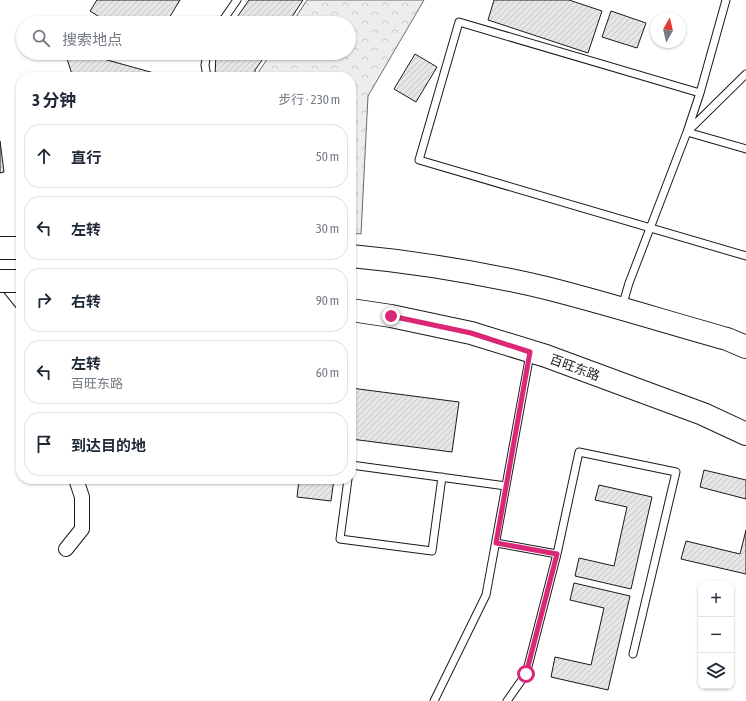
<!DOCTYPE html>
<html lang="zh">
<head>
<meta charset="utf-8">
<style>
	body { margin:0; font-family:"Asap Condensed","Noto Sans SC",sans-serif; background:#f6f6f7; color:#1f2937 }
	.controls { position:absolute; right:12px; bottom:12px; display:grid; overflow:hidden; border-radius:8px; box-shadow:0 1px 3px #0004 }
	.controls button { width:36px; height:36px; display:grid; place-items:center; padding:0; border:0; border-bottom:1px solid #e0e1e3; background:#fff; color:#1f2937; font:20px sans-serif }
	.compass { position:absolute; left:650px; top:12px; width:36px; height:36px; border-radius:50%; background:#fff; box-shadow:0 1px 3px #0004; rotate:8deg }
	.stop { position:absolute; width:12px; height:12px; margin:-9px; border:3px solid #db2777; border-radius:50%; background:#fff }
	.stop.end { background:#db2777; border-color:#fff; box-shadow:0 1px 4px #0008 }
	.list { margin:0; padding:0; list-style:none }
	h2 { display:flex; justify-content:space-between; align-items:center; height:52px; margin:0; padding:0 16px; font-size:17px }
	h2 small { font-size:13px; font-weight:400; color:#747a83 }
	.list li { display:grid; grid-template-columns:26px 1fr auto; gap:12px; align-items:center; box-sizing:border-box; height:64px; margin:0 8px 8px; padding:0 8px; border:1px solid #e0e1e3; border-radius:16px }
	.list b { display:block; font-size:15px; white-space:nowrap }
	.list p { margin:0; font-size:13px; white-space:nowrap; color:#747a83 }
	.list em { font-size:13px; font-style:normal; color:#747a83 }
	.icon { flex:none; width:22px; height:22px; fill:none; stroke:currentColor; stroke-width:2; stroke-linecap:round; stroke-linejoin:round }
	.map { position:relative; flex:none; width:746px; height:701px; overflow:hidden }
	.search { position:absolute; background:#fff; box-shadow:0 1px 3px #0004; left:16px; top:16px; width:340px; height:44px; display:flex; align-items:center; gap:10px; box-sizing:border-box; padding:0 14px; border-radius:22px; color:#747a83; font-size:15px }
	.panel { position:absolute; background:#fff; box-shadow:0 1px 3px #0004; left:16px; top:72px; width:340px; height:412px; border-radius:16px }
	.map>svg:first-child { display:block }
	.forest { fill:url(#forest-crowns); stroke:#6a6a6a }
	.building { fill:url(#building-hatch); stroke:#1a1a1a }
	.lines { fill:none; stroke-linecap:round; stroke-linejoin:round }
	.service-casing { stroke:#1a1a1a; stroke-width:9 }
	.minor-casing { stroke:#1a1a1a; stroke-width:16 }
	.primary-casing { stroke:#1a1a1a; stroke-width:24 }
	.service { stroke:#fff; stroke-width:7 }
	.minor { stroke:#fff; stroke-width:14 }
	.primary { stroke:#fff; stroke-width:22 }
	.primary-bridge-casing { stroke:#1a1a1a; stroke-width:24; stroke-linecap:butt }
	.primary-bridge { stroke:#fff; stroke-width:22 }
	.route { stroke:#db2777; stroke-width:5 }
	.labels { text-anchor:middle; stroke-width:3; stroke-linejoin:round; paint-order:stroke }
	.street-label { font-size:13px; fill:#1a1a1a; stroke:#fff }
</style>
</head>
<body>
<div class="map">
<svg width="746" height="701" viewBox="0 0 746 701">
	<defs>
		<pattern id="forest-crowns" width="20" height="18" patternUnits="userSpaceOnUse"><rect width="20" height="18" fill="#ededed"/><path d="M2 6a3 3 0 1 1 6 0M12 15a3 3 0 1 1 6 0" fill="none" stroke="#cbcbcb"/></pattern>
		<pattern id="building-hatch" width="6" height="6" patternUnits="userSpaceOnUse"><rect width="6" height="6" fill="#e6e6e6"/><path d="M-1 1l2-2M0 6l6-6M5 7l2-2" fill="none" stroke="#c5c5c5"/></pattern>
	</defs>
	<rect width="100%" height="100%" fill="#fff"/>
	<path class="forest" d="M307,0h117l-56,96 -7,138 -10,-1v-156h-93v-4l13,-20h78v-30h-57z"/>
	<path class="building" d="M97,0h83l-14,23h-57l-19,-12z
		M249,0h54l-15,23h-55z
		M494,0h75l33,11 -14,42 -100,-33z
		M611,11l35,12 -9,25 -35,-11z
		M65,53h17l72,20 2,4h-83z
		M216,53h51l-12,17v7h-40z
		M415,54l22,13 -21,35 -22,-13z
		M0,141l4,31 -4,1z
		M351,388l108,14 -7,50 -101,-13z
		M704,470l42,10v19l-46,-12z
		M299,479h35l-3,22 -34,-4z
		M599,485l53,12 -21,92 -56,-13 4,-18 35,8 13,-59 -32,-7z
		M746,530v44l-65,-15 5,-18 54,13z
		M574,583l56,13 -22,94 -57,-13 4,-20 36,8 13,-57 -34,-8z"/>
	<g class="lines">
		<defs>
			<path id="service" d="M726,0l-26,93 -13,39 59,17
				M221,23l16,-23
				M207,77l-2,-12 2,-12
				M700,93l-241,-71 -40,138 327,96
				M622,307l7,-24 58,-151 59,-58
				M351,465l155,21
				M348,479l-8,60 92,12 10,-74
				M496,543l61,11
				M434,701l52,-106 44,-241
				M507,701l19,-27 31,-120 22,-102 97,20 -43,182"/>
			<path id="minor" d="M1,277l20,25
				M66,549l16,-20v-32l-6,-18"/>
			<path id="primary" d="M0,248h21
				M351,256c65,6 131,17 195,32 60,15 120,34 181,51l19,8
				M351,310l40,6 80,17 75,23 157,58 43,20"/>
		</defs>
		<use href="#service" class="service-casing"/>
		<use href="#minor" class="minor-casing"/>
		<use href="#primary" class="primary-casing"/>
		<use href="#service" class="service"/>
		<use href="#minor" class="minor"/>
		<use href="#primary" class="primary"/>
		<defs>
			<path id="primary-bridge" d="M0,281h21"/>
		</defs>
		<use href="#primary-bridge" class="primary-bridge-casing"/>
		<use href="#primary-bridge" class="primary-bridge"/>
	</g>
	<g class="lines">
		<path class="route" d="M391,316l80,17 59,19 -34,191 61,11 -31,120"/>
	</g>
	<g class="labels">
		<g class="street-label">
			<text transform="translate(575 367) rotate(20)" y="5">百旺东路</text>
		</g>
	</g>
</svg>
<div class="controls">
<button>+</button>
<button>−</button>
<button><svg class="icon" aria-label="layers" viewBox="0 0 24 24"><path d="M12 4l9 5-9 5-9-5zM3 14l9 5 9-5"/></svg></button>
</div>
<svg class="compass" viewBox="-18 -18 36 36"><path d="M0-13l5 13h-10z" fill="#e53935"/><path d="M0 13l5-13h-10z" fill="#747a83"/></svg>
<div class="stop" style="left:526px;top:674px"></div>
<div class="stop end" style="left:391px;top:316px"></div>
<div class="search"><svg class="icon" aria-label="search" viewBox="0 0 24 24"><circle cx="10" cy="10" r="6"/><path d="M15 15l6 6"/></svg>搜索地点</div>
<section class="panel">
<h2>3 分钟<small>步行 · 230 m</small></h2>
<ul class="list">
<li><svg class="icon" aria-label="ahead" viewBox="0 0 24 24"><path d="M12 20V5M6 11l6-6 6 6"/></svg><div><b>直行</b></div><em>50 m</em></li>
<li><svg class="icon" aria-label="left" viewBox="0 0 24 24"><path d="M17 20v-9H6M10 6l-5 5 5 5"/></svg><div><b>左转</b></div><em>30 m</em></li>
<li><svg class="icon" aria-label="right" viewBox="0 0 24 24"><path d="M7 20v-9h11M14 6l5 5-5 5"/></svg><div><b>右转</b></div><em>90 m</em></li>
<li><svg class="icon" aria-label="left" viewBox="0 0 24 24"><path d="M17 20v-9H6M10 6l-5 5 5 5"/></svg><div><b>左转</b><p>百旺东路</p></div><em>60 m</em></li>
<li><svg class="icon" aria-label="arrive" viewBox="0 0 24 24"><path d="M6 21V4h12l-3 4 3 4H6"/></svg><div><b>到达目的地</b></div></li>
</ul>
</section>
</div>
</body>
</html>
